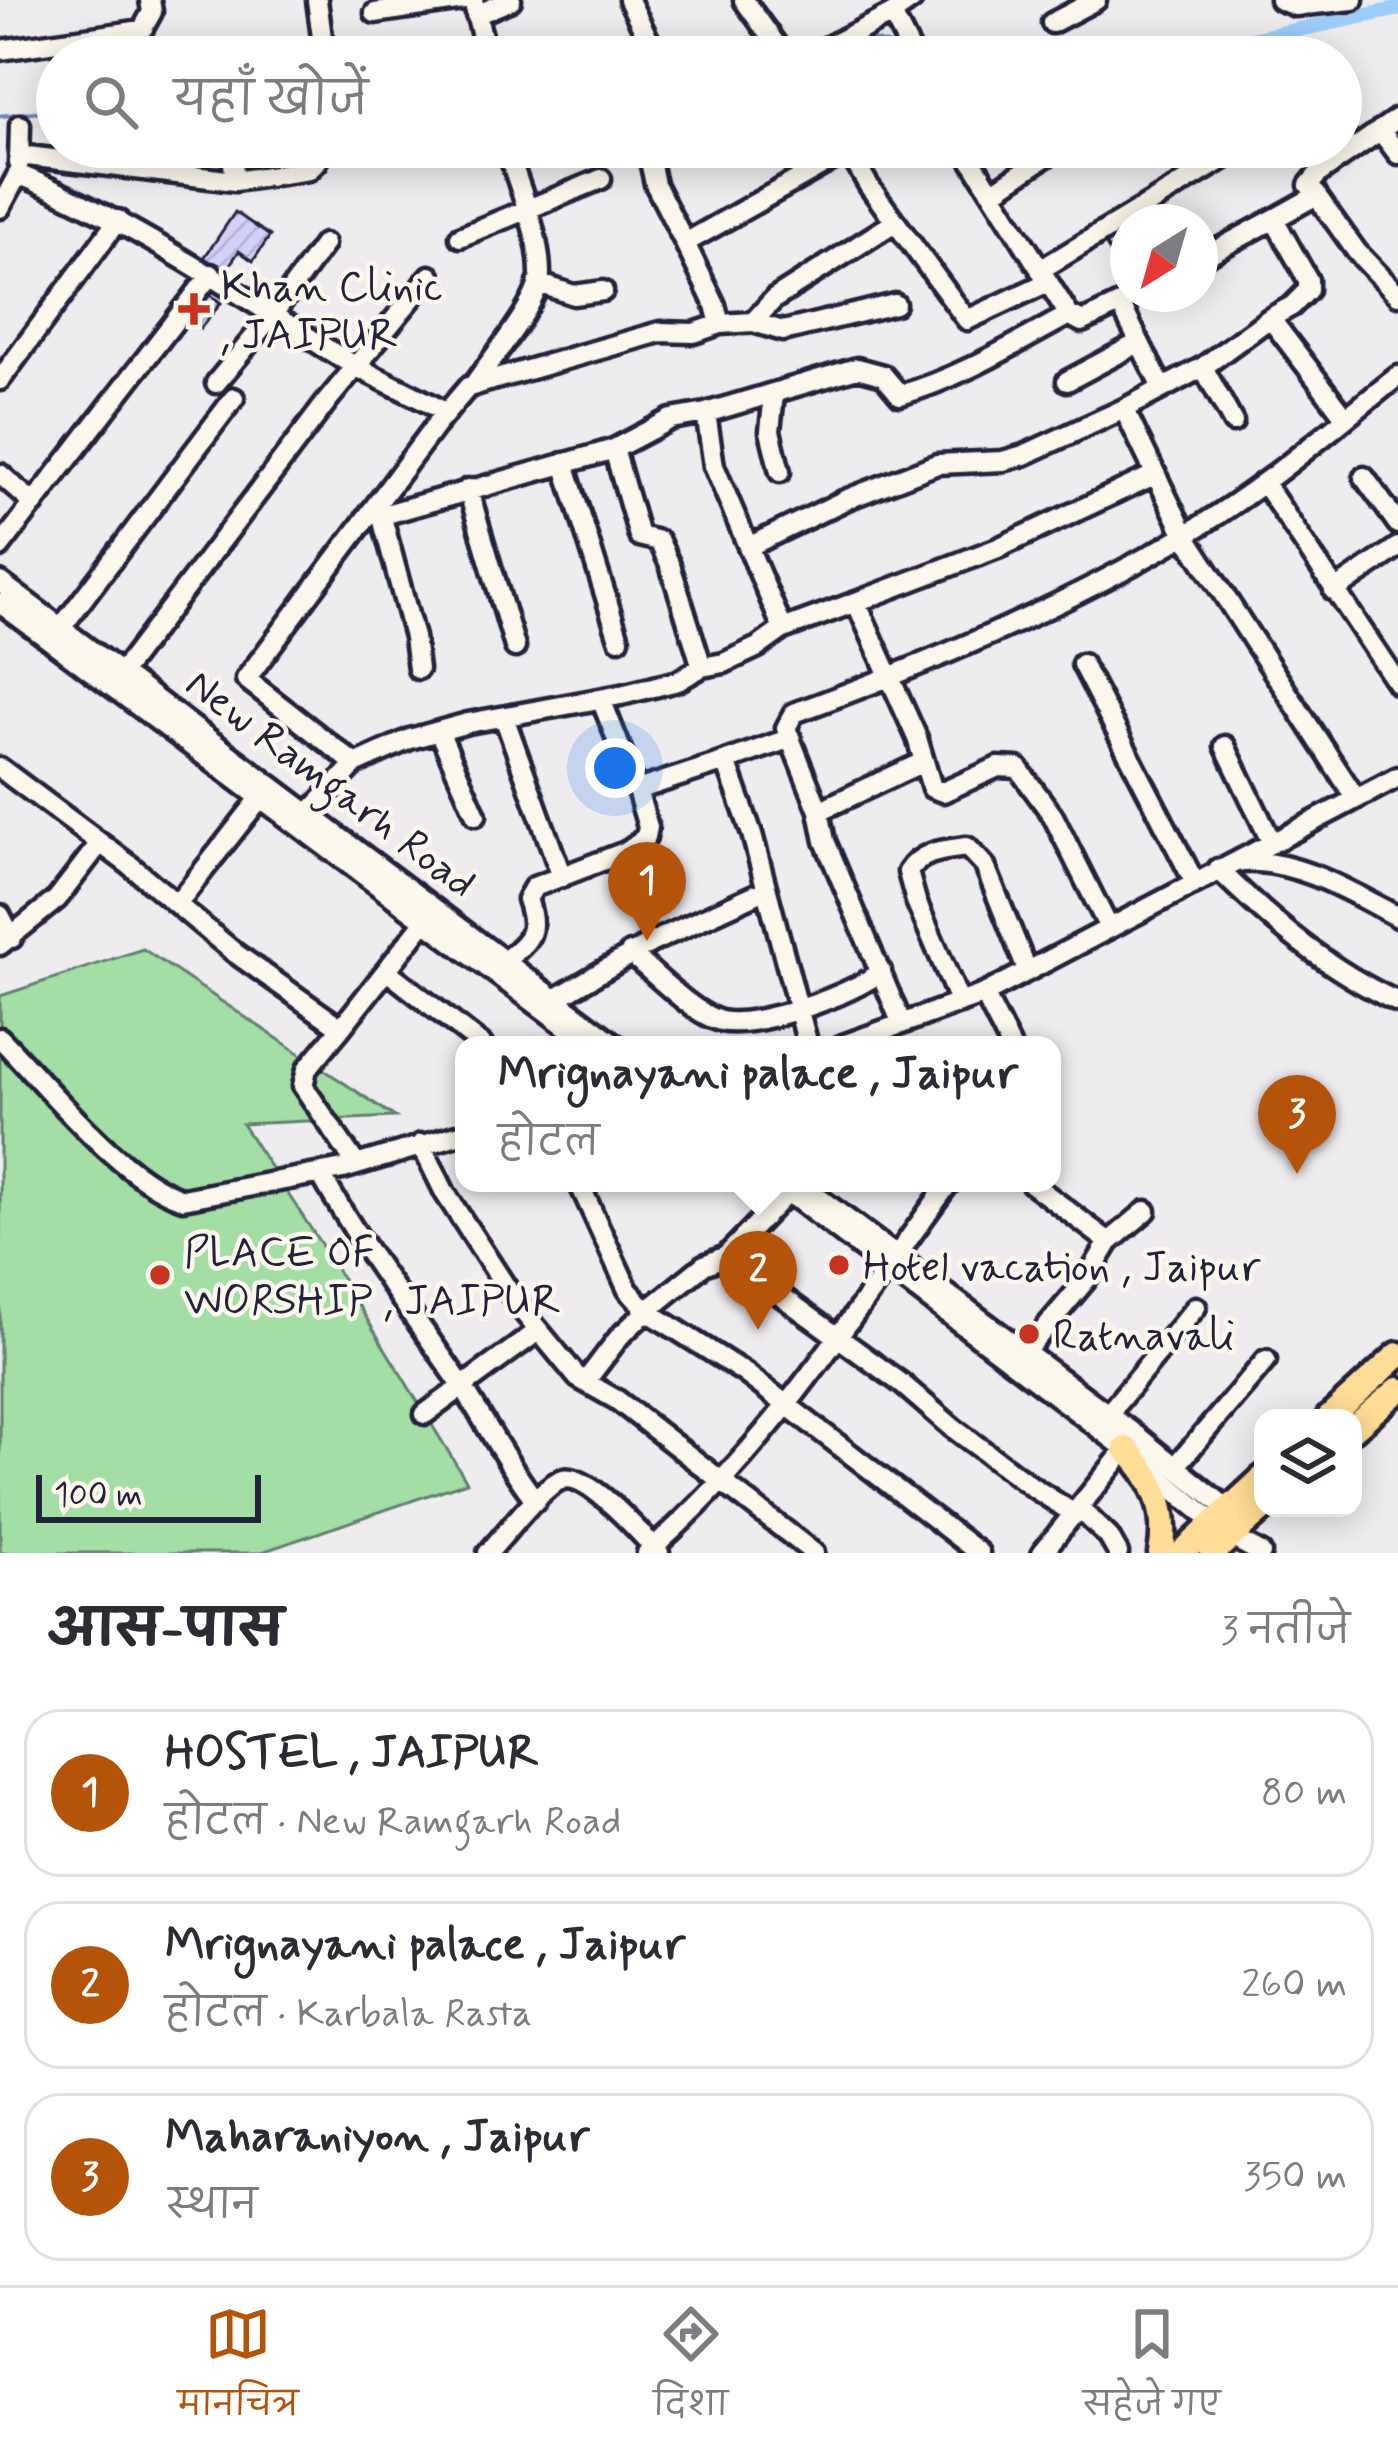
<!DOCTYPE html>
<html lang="hi">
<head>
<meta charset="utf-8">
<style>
	body { margin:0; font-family:Mynerve,"Playpen Sans Deva",sans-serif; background:#f7f7f7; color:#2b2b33 }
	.controls { position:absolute; right:36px; bottom:36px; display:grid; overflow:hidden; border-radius:24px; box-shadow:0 6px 30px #0003 }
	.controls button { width:108px; height:108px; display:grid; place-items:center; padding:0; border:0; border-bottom:3px solid #e1e1e2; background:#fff; color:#2b2b33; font:60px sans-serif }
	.compass { position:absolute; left:1110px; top:204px; width:108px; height:108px; border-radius:50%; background:#fff; box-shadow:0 6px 30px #0003; rotate:217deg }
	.scale { position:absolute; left:36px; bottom:30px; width:225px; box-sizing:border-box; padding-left:12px; border:6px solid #22223b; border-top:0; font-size:33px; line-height:42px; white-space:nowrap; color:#22223b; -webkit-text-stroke:9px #fbf7ec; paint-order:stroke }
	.you { position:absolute; left:615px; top:768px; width:42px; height:42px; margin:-30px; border:9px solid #fff; border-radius:50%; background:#1a73e8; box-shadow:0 0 0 18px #1a73e833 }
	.badge { display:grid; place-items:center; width:78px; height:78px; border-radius:50%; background:#b45309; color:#fff; font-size:39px; font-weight:700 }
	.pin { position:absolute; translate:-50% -99px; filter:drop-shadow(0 3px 6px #0008) }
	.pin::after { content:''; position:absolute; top:63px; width:42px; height:36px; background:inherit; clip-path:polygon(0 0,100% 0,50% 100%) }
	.popup { position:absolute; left:455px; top:1036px; width:606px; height:156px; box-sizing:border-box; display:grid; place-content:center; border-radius:24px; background:#fff; filter:drop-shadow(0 3px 9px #0005); font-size:39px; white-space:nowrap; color:#7c7c81 }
	.popup b { font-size:45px; color:#2b2b33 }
	.popup::after { content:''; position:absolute; left:50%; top:100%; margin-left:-24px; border:24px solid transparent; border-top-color:#fff }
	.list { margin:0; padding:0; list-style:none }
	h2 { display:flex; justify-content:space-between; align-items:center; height:156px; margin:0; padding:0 48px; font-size:51px }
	h2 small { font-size:39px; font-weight:400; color:#7c7c81 }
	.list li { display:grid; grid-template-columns:78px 1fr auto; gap:36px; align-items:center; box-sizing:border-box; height:168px; margin:0 24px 24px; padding:0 24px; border:3px solid #e1e1e2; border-radius:36px }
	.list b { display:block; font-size:45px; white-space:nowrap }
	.list p { margin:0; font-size:39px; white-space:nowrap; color:#7c7c81 }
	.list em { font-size:39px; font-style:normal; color:#7c7c81 }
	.icon { flex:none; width:66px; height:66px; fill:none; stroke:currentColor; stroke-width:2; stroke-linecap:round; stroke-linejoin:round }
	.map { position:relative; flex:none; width:1398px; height:1553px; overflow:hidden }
	.search { position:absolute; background:#fff; box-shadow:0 6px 30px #0003; left:36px; right:36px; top:36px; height:132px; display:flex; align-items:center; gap:30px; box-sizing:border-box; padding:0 42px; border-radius:66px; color:#7c7c81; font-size:45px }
	.sheet { height:732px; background:#fff }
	nav { display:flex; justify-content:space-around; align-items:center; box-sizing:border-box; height:168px; border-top:3px solid #e1e1e2; background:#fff; font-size:33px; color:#7c7c81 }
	nav a { display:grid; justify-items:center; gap:6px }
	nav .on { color:#b45309 }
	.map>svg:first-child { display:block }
	.green { fill:#a3dea5; stroke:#628070; stroke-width:3 }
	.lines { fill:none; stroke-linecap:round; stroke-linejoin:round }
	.stream { stroke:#6b88ac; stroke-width:4.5 }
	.canal { stroke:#9cccf8; stroke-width:15 }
	.building { fill:url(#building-hatch); stroke:#22223b; stroke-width:3 }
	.minor-casing { stroke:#22223b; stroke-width:27 }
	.major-casing { stroke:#22223b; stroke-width:33 }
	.minor { stroke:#fbf7ec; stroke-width:18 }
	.major { stroke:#ffdd96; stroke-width:24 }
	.poi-dot { fill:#c8321e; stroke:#fbf7ec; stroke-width:4.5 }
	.labels { text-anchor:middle; stroke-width:9; stroke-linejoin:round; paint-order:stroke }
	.poi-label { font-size:42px; fill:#22223b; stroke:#fbf7ec; text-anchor:start }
	.street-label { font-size:42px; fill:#22223b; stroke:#fbf7ec }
</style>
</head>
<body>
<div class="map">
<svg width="1398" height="1553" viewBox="0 0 1398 1553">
	<defs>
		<pattern id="building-hatch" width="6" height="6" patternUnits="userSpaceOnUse" patternTransform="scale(3)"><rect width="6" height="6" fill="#d2d1f9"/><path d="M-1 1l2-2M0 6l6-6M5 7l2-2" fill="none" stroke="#b4b3d6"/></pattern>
	</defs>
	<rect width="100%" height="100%" fill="#efecf0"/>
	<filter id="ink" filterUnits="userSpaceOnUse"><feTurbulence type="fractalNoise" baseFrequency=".00833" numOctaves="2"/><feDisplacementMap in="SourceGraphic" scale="24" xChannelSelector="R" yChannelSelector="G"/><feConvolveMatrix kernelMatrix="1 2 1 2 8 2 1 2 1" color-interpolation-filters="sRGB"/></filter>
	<g filter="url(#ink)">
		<path class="green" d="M143,949l252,168 -153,7 77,117 148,241 -208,71h-259v-557z"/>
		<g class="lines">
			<path class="stream" d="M230,57l13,-11 45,11
				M837,57l34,-17 33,9
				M996,57l19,-5 40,5
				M0,116l57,-6"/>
			<path class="canal" d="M1166,57l232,-48"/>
		</g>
		<path class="building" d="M235,212l35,24 -17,25 -14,-10 -14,21 -21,-14z
			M1136,217l3,5h-11l-3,58 -24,-44z
			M203,289l18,14 -21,26 -18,-14z"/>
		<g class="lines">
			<defs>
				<path id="minor" d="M317,0l6,45
					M473,0l14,57
					M629,0l28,57
					M744,0l41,57
					M912,0l-20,14 22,43
					M1280,0l15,6 58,-6
					M375,13l89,-13
					M476,15l35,-15
					M1052,23l44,-23
					M0,50l142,-20 10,-18 -2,-12
					M703,57l7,-4
					M808,57l84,-43
					M1398,118l-79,55 -10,12 48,67 41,43
					M1380,130l18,24
					M178,147l2,26
					M231,147l4,34
					M647,147l8,37 30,59
					M846,147l23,39 98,134 81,-38
					M963,147l106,168
					M19,155l216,26 74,-11 8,-8 -1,-15
					M19,163l1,-38
					M993,192l67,-45
					M0,208l18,-34c116,49 216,117 322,183 31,20 72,35 106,56
					M460,237l141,-58
					M1200,259l74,-40
					M1040,270l203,-123
					M538,283l36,12 29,-4
					M1121,305l41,83
					M1270,318l22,-12 16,-16v-10l-34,-61 43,-24
					M753,322l21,-23 121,-77
					M720,324l33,-2 30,9 112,-27
					M1203,367l30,55
					M0,380l118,-160
					M1067,381l71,-38
					M216,383l58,-70 50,-69
					M473,386c17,-26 67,-84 67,-112 0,-42 -22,-87 -33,-127
					M774,394l-4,37 10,41
					M706,413l8,53 69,163
					M1346,418l-76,-100 -67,49 -79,42 61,126 170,262
					M614,449l25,87 20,5 11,24 32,102
					M564,463l55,176
					M0,474l34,30
					M1364,477l34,47
					M1264,483l134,201
					M468,489l47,158
					M370,514l20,-1 201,-57 23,-7 57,-30 35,-6 151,-45 26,7 17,20c62,-18 113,-50 169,-80l13,7 58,-28
					M381,514l33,123 4,32
					M0,547l211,-273
					M748,547l97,-47 92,-36 66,-3 21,-6 100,-46
					M0,582l616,463
					M1334,591l64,-44
					M856,602l142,-54 158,-74
					M0,603l591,442
					M61,628l173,-230
					M1082,664l112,217
					M121,673l207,-273 102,-124
					M601,699l36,91
					M504,717l58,160
					M439,731l37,84
					M1225,746l46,95
					M726,761l65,-23
					M923,762l-104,49 -33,-83 8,-15c134,-49 268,-105 391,-178 77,-45 144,-104 213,-159
					M355,764l55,-25 58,-16 153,-28 57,-14 24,-14 22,-4 34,-16 25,-18 73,-27 61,136 15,50 11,4 55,-25 20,1 35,48 55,110
					M0,768l131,98 104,87 106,75 84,-107
					M819,811l6,30 77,183
					M309,813l46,-49 -109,-85 189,-253 33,-39 192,-55 34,1 26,-9 -5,-19 -30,-62 163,-92
					M638,843l16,42
					M1241,862c54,-4 110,30 157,55
					M1218,869c53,52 111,102 180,133
					M177,904l91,-116
					M0,915l12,23
					M0,945l57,-46 43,-56
					M630,953c23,19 64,62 91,68 35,8 134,-27 160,-50
					M505,961c25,-22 34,-27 22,-62l7,-12 91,-35 21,-15 2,-10 -11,-37 89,-29 26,73 56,211
					M387,971l95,74
					M984,994l26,51
					M555,999l97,-57 113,-52
					M960,1003l-44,-102 -8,-29c13,-21 36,-22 59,-25l18,19 42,104
					M341,1028l-34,41 -4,17 53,78
					M0,1038c47,48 121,142 183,161l160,-30 121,-36
					M843,1045l141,-51 414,-217
					M421,1144l24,49 72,111 61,74 39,22 197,153
					M320,1173c41,74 92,140 140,210 26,39 47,82 76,118
					M579,1183l49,107 19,21 98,62 234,180
					M776,1183l350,266 104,87 31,17
					M799,1183l342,256 98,79
					M1031,1183l78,59 37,-31
					M726,1256l175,127 52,45 78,58 45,29
					M1024,1353l62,-73 23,-38
					M585,1382l35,-46 27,-25 57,-46 22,-9 62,-64
					M425,1414l113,-83
					M1108,1414l88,-107
					M1176,1466l90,-106
					M1080,1509l29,28 9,16
					M488,1553c17,-18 53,-67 75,-74 25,-7 80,57 96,74
					M647,1553c121,-104 208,-242 302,-370
					M1042,1553l84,-104"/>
				<path id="major" d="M1329,1418l69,-63
					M1353,1429l45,-39
					M1126,1449c29,29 43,62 35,104
					M1182,1553l81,-75
					M1212,1553l51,-45"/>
			</defs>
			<use href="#minor" class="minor-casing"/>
			<use href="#major" class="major-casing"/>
			<use href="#minor" class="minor"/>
			<use href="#major" class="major"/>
		</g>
	</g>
	<g class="poi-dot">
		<path d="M188 291h12v12h12v12h-12v12h-12v-12h-12v-12h12z"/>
		<circle cx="839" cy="1265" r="12"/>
		<circle cx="160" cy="1275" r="12"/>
		<circle cx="1029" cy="1334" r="12"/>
	</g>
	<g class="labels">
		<g class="poi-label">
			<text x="221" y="300">Khan Clinic<tspan x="221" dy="48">, JAIPUR</tspan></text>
			<text x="184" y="1266">PLACE OF<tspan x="184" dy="48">WORSHIP , JAIPUR</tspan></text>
			<text x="863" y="1280">Hotel vacation , Jaipur</text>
			<text x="1053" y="1349">Ratnavali</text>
		</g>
		<g class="street-label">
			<text transform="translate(332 782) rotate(37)" y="15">New Ramgarh Road</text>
		</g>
	</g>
</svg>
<div class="controls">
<button><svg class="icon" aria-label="layers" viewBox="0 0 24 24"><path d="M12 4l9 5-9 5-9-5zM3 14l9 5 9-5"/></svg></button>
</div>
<svg class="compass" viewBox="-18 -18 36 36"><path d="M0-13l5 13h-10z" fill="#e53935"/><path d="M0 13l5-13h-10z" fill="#7c7c81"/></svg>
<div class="scale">100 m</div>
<div class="you"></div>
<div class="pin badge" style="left:647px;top:941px">1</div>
<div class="pin badge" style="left:758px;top:1330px">2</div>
<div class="popup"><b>Mrignayani palace , Jaipur</b>होटल</div>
<div class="pin badge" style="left:1297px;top:1174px">3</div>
<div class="search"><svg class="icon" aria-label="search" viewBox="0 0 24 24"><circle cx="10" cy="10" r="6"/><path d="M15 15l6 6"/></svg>यहाँ खोजें</div>
</div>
<section class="sheet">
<h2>आस-पास<small>3 नतीजे</small></h2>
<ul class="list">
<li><span class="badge">1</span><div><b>HOSTEL , JAIPUR</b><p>होटल · New Ramgarh Road</p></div><em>80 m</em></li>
<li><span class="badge">2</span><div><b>Mrignayani palace , Jaipur</b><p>होटल · Karbala Rasta</p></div><em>260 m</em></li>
<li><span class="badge">3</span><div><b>Maharaniyon , Jaipur</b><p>स्थान</p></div><em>350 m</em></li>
</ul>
</section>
<nav>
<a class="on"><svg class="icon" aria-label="map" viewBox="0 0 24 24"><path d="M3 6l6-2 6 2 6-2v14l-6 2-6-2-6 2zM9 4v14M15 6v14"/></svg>मानचित्र</a>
<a><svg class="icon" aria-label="directions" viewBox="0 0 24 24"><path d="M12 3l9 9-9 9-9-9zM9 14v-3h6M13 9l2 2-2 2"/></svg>दिशा</a>
<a><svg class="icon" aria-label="saved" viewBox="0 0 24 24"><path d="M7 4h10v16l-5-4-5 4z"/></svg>सहेजे गए</a>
</nav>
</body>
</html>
